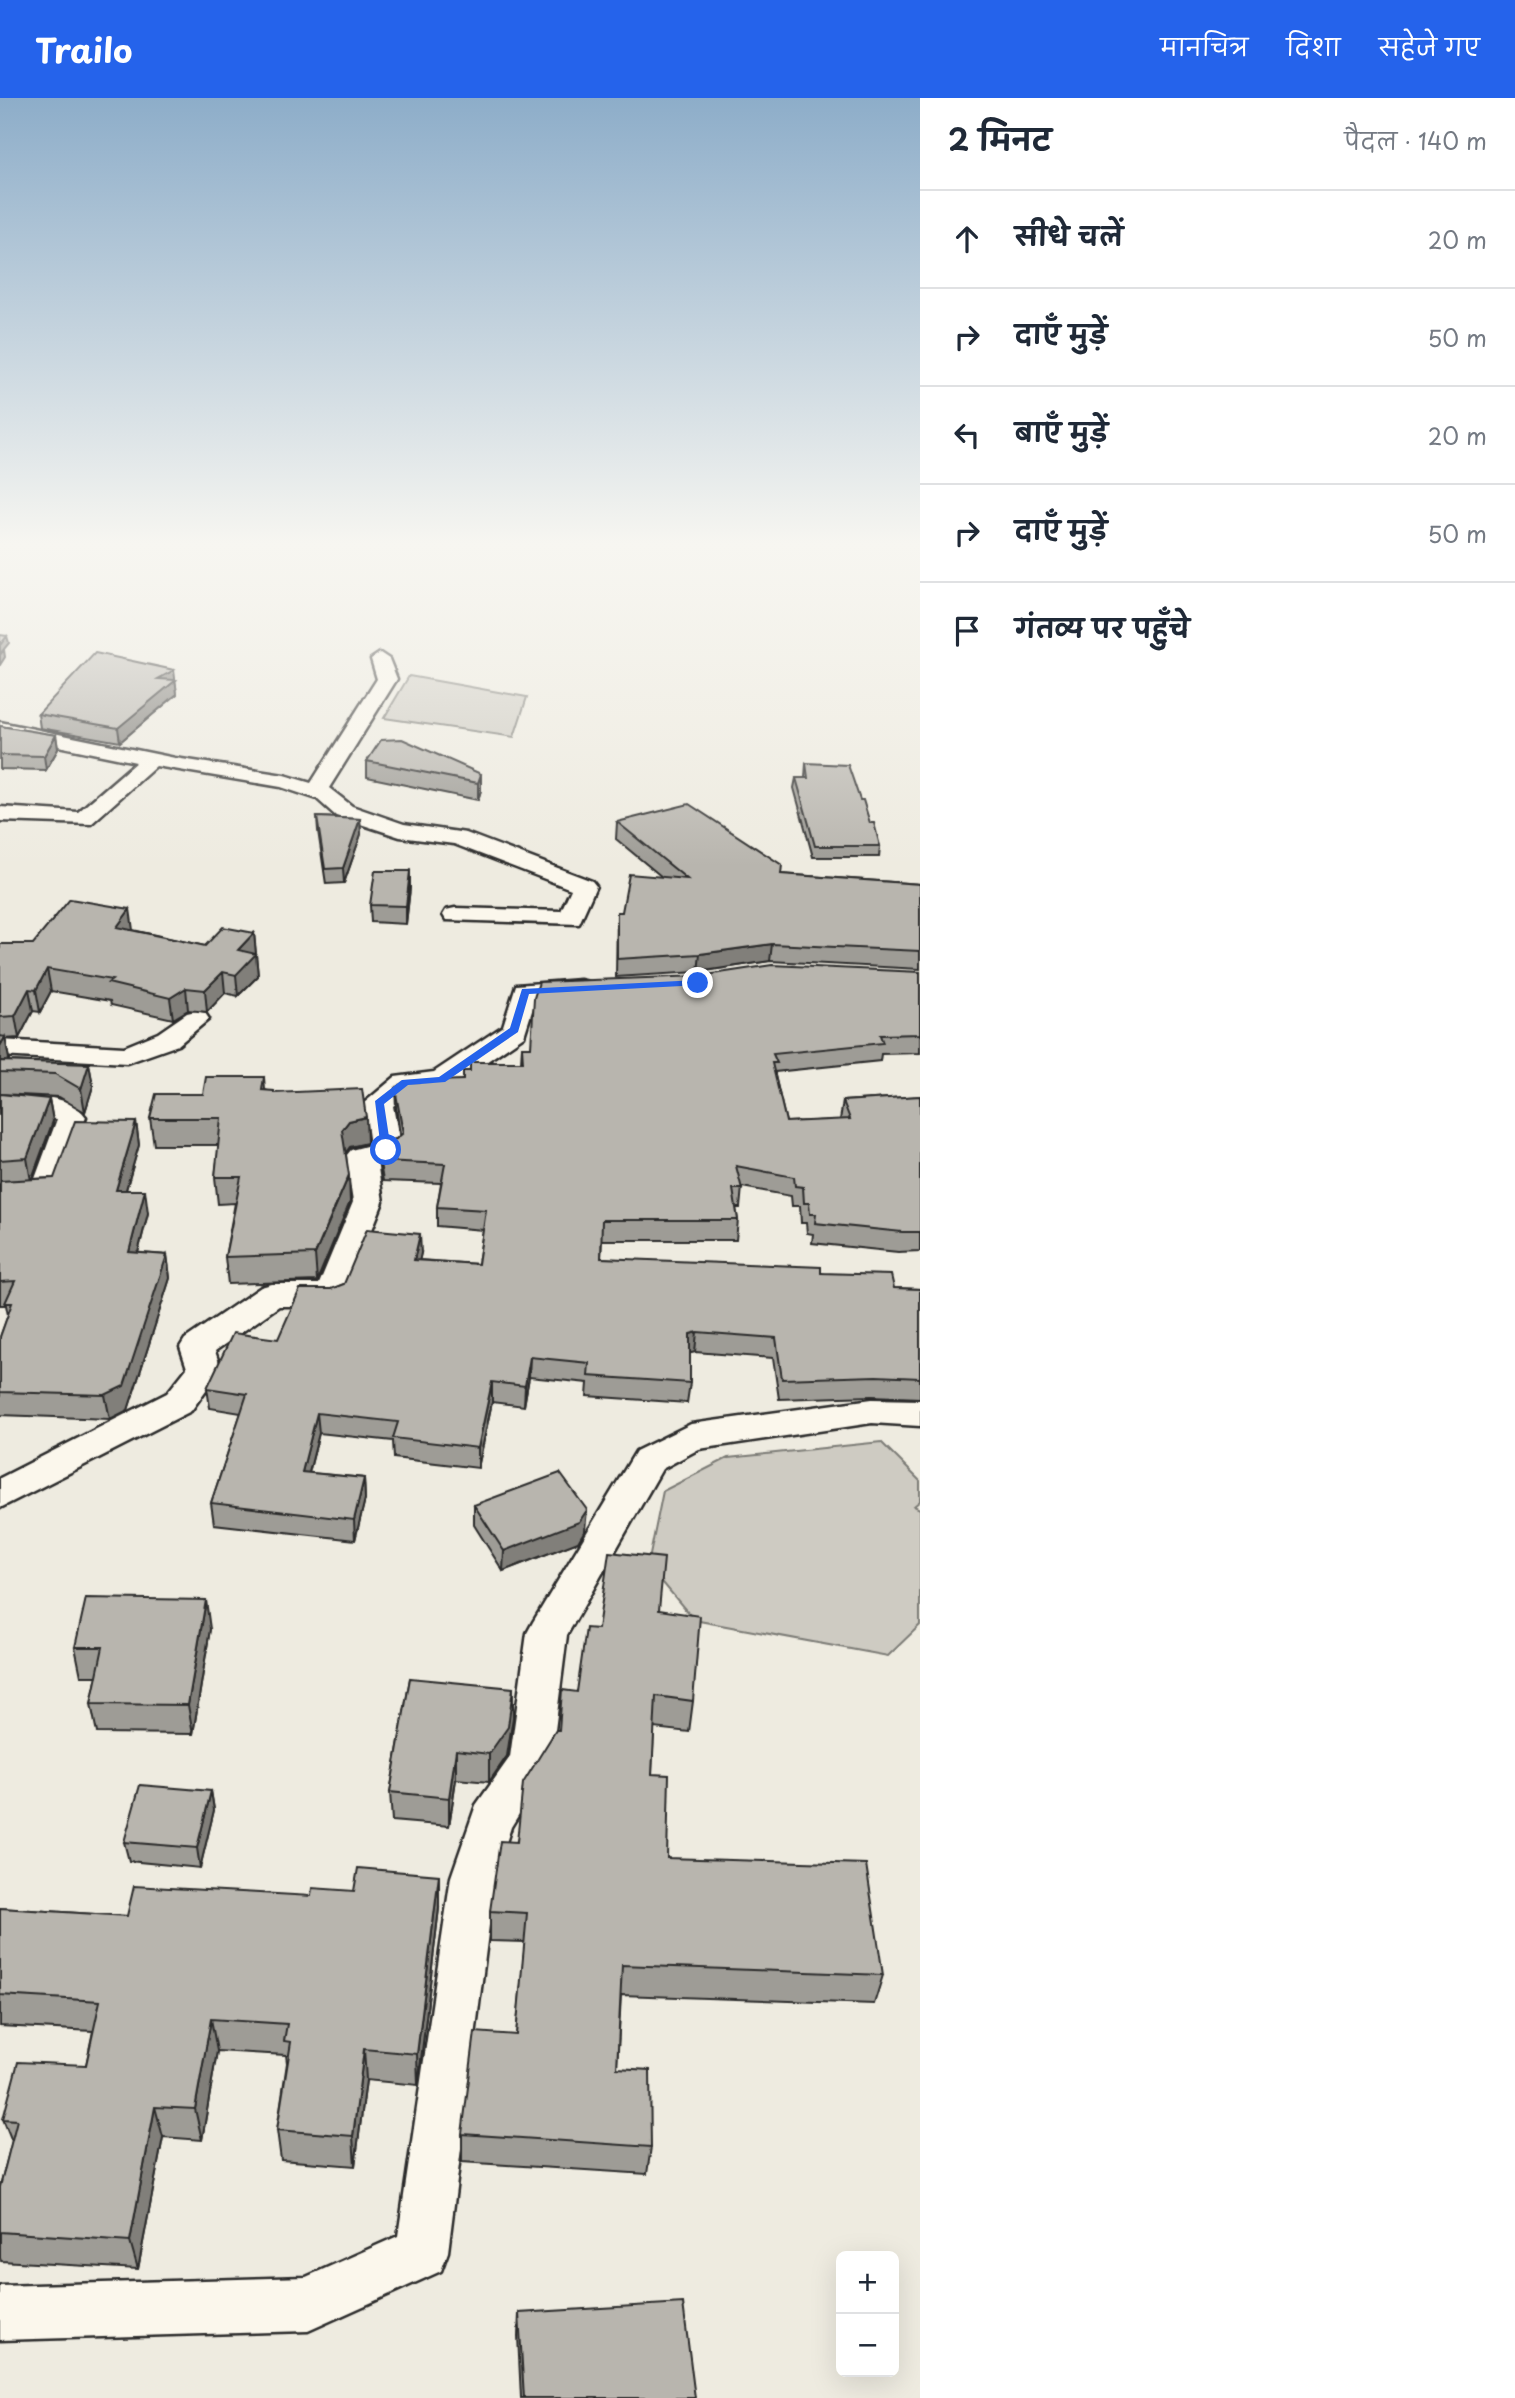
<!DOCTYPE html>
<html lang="hi">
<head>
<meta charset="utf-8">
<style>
	body { margin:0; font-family:"Playpen Sans","Playpen Sans Deva",sans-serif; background:#f6f6f7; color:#1f2937 }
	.controls { position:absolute; right:21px; bottom:21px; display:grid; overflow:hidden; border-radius:10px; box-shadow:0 7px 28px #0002 }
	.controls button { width:63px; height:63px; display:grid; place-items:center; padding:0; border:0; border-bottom:2px solid #e0e1e3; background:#fff; color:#1f2937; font:35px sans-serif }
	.stop { position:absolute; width:21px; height:21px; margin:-16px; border:5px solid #2563eb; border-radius:50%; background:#fff }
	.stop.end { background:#2563eb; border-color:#fff; box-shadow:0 2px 7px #0008 }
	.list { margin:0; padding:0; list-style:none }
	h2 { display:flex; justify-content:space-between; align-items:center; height:91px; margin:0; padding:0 28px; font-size:30px }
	h2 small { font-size:23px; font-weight:400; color:#747a83 }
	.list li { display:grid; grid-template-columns:46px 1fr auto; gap:21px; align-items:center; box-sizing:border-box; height:98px; padding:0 28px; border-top:2px solid #e0e1e3 }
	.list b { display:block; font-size:26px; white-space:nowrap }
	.list em { font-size:23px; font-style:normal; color:#747a83 }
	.icon { flex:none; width:38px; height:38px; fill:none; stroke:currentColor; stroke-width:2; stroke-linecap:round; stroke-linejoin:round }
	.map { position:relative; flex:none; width:920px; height:2300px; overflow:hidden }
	header { display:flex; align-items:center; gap:42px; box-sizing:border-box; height:98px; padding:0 35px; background:#2563eb; color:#fff }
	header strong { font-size:33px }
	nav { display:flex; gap:38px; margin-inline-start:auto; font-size:24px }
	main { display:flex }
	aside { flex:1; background:#fff }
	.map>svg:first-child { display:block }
	.green { fill:#cecbc2; stroke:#7c7b76; stroke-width:2 }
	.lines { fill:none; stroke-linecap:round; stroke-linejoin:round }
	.minor-casing { stroke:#2b2b2b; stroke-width:5 }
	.minor { fill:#fbf7ec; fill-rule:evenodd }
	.wall { fill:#9e9c96; stroke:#2b2b2b; stroke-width:2 }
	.shaded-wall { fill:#817f7a; stroke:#2b2b2b; stroke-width:2 }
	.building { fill:#b8b5ae; stroke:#2b2b2b; stroke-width:2 }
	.route { fill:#2563eb }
</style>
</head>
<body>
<header>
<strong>Trailo</strong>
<nav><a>मानचित्र</a><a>दिशा</a><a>सहेजे गए</a></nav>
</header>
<main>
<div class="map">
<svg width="920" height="2300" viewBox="0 0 920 2300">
	<rect width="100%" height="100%" fill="#eeebe0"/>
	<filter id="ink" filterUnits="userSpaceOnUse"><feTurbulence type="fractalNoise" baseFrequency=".0143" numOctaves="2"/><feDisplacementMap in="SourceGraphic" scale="14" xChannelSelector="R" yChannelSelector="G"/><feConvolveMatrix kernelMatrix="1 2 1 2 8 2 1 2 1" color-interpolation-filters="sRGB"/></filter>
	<g filter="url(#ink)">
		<path class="green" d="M409,578l118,21 -13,40 -130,-19z
			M881,1344l39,39v20l-6,5 6,3v116l-32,31 -194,-36 -46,-55 15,-74 65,-33z"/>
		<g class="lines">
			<defs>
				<path id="minor" d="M380,555l9,6 8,20 -68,109 23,18 52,18 62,9 126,48 4,5 -17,38 -133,-4 -3,-5 3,-5 9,-2 106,3 10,-22 -117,-45 -54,-7 -64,-21 -19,-17 -36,-12 -125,-21 -65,58 -91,-3v-14l78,5 58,-50 -136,-28v-12l175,36 109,17 27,8 66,-104 -6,-20z
					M580,882l9,2 4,6 -4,6 -53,4 -12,38 -73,50 -39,5 -19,15 8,44 -5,6 -19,5 6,41 -40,101 -11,3h-53l-64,45 6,18 -30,42 -191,97v-30l167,-85 20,-25 -7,-21 5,-8 76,-52 11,-3h47l34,-82 -7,-46 5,-6 19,-5 -6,-42 31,-26 39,-5 69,-46 13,-41z
					M196,913l9,2 4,6 -31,26 -51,18 -127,-7v-16l124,7 34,-14 29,-20z
					M0,998c29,2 68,-5 86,21l-30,83 -56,3v-18l33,-1 24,-65 -57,-5z
					M872,1301l48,1v26l-48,-3 -173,26 -37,20 -95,166 -16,127 -40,65 -16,50 -47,375 -7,19 -133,60 -308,9v-54l306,-9 92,-41 53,-359 25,-72 34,-48 17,-124 6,-11 103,-171 55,-27z"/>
			</defs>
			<use href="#minor" class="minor-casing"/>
			<use href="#minor" class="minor"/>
		</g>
		<path class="wall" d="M175,582l2,14 -57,48 -80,-14 -2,-14z
			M0,628l56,9 2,14 -12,21 -46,-1z
			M367,663l114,13v16l-3,10 -111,-23z
			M806,665l64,60 10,23 -1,11h-66l-19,-69 2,-10h9z
			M317,719l43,2 1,15 -17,49 -18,1 -8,-53z
			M617,724l164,52 139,10v85l-150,-8 -72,11 -82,5 1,-65h5l40,-35 -46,-38z
			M410,773v17l-4,36 -35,-2 -1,-17z
			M133,832l72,16 49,-13 4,43 -20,20 -13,-3 -18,19 -19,-2 -15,9 -62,-14 -1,-4 -59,-10 -11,21 -7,-1 -14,27 -14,1 4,20 -1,2 81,3 4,22 -8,26 -26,-15 -59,-3v-150h33z
			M920,874v81l-39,1 -1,7 -105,11v4l11,46 54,-2 3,-19 77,-5v155l-22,1 -86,-9 1,-9 -6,-1 -1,-10h-5l-1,-17h-8l-1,-10 -49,-9 -2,21h-4l2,12 -2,20h-134l-1,18 220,15 73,15 26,1v109l-48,-2 -93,3 -6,-41 -78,-6 -5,1v30l-3,20 -100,-7 1,-13 -59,-6 -5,29 -32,-4 -14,66 -84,-10 -1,-17 -74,-8 -10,40 55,5 1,21 -10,41 -141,-16 -3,-21 30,-90 -31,-5 -3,-20 71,-49 53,-50 90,-36 -2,7 59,4 5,-34 -46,-4v-19l4,-24 -58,-2 -3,-18 -1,-19 17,-5 4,-4 -4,-28 -1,-19 68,-8 7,-9 51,-9 1,-15h9z
			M264,979l1,13 9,3 93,50 -17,4 -4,7 4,48 -33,79 -89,3 -3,-27 10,-54 -17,1 -3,-27 4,-32h-65l-4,-27 53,-24z
			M0,996l49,5 4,22 -21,58 22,-1 82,-56 3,23 -13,45 22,23 -10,40 29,2 3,23 -42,132 -18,9 -110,-4v-78l8,-22 -2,-10h-6z
			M474,1407l111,25 -7,12 -75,29 -29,-46z
			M659,1512l34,91 -4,31 -35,-4 -2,46 15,84 216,117 -9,29 -253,-9 -4,73 34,79 -4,27 -185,-12v-28l54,-99 9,-93 -35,-1v-30l69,-181 18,-38 21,-63z
			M210,1531l-17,105 -96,-1 -6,-29 6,-28h-16l-6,-29z
			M410,1580l103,39 -6,39 -18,26 -33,-3 -7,47 -57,-5 -2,-29z
			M211,1693l3,19 -14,58 -71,-7 -5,-19z
			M0,1810l127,8 312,-8 -21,177 -52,-5 -11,86 -74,-6 -4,-30 10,-67 -1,-8 -69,-4 -15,89 -39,-3 -25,132 -137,-8 -1,-3v-71l12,-46 -9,-22 83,-54 7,-34 -93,-5z
			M519,2215l176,85h-174l-3,-62z"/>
		<path class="shaded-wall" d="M7,538l2,7 -9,11v-9z
			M4,552l1,7 -5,8v-10z
			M174,572l3,24 -57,48 -2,-14 40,-49z
			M56,637l2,14 -12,21 -2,-14z
			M481,676v16l-3,10v-17z
			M360,721l1,15 -17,49 -1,-15z
			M410,773v17l-4,36v-18z
			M130,811l3,21 -13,19 -3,-22z
			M254,835l4,43 -20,20 -2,-21 2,-25z
			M772,846l-2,17 -72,11 2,-18z
			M47,871l4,22 -11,21 -4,-22z
			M223,874l2,21 -18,19 -2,-22z
			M186,890l2,22 -15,9 -3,-21z
			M29,891l4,22 -14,27 -4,-22z
			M5,939l4,22 -6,13h-3v-26z
			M89,966l4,22 -8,26 -4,-23z
			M49,1001l4,22 -22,60 -4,-23z
			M366,1019l1,26 -17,4 -7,9 -1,-26 7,-9z
			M136,1024l3,23 -20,68 -3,-23z
			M349,1077l1,27 -33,79 -2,-27z
			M145,1092l3,23 -16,63 -3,-24z
			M420,1136l1,19 -6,27 -1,-20z
			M167,1157l3,23 -42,132 -18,9 -5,-24z
			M697,1234l-2,20 -7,2 2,-20z
			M530,1259l-1,20 -5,29 1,-20z
			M492,1284v20l-14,66v-20z
			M317,1315l2,20 -15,59 -2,-20z
			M364,1380l1,21 -10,41 -1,-20z
			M587,1412l-2,20 -7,12 -75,29 1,-20z
			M206,1502l4,29 -17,105 -5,-29z
			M513,1590v29l-6,39 -18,26v-28z
			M456,1652v29l-7,47v-28z
			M211,1693l3,19 -14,58 -3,-20z
			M439,1777v33l-21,177 -1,-31z
			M211,1921l6,32 -15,89 -7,-31z
			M364,1951l2,31 -11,86 -2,-30z
			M155,2009l8,30 -25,132 -8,-28z"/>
		<path class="building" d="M0,537l7,1 -7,9z
			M95,555l79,17 -16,9 18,1 -58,48 -80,-14z
			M0,628l56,9 -12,21 -44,-1z
			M402,641l79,35 -3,9 -111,-22 14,-21z
			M806,665l42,2 12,35h3l7,23h4l6,23h-65l-19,-68h12z
			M689,706l93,61 -1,9 139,10v67l-148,-7 -72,10 -83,5v-47h5l7,-38 58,5 -70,-57z
			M317,719l43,2 -17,49 -18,1z
			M375,773h35l-4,35 -36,-1z
			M70,801l60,10 -13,18 88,19 18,-19 31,6 -16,17 18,4 -20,21 -13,-3 -18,18 -19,-2 -16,10 -62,-15 4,-3 -65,-11 -11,21 -7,-1 -14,27 -15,1v-73h33z
			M772,867l148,7v62l-40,1 3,8 -110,11 4,9h-5l14,59 64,-3 -7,-18 77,-5v136h-18l-87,-9 1,-9h-6l-1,-11h-5l-1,-16 -8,-1 -1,-9 -58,-11 6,23h-9l5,31h-136l-1,38 220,9v6l70,2 3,13 26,1v89l-44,-2 -94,3 -6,-41 -79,-6 -7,2v49l-102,-7 1,-13 -59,-6 -5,29 -33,-4 -14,66 -85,-10 5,-16 -81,-9 -15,59 62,6 -10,42 -143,-17 36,-109 -40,-6 26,-55 45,6 22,-50h31l13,-5 23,-55 53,5 -6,26 64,4 8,-54 -49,-3 8,-43 -63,-3 -3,-17 17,-5 7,-6 -8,-45 9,-6 59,-2v-9h7v-9h53l-1,-15h9l3,-49 5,-16 161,-6z
			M0,938l5,1 -5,9z
			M0,963l89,3 -8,25 -26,-15 -55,-2z
			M206,979h58l-2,13 12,1v2l88,-4 4,28 -17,4 -7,9 7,45 -34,79 -90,3 16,-80h-26l6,-59h-71l6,-24h47z
			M0,996l49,5 -22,59 -27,2z
			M75,1023l61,1 -20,68h29l-16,62 38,3 -43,131 -19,9 -105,-3v-55l12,-34h-7l10,-22 -15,1v-101l54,-3z
			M560,1375l27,37 -8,12 -75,29 -30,-46z
			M609,1454l55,6 -5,52 41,6 -7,85 -37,-5 -4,78 17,1 -2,83 199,6 17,111 -261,-10 -5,103 33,2 1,77 -189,-13 13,-102 41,3 11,-122 -37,-2 10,-70 17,1 6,-59 33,-53h3l3,-40 15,2 9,-64 12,1z
			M86,1500l120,2 -18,105 -97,-1 12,-57h-28z
			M410,1580l103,10 -5,39 -19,27 -33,-4 -7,48 -59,-6z
			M140,1687l71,6 -14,57 -73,-6z
			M358,1770l81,7 -22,179 -53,-5 -11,87 -76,-6 14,-88 -7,-1 3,-17 -76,-5 -16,90 -40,-2 -25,134 -130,-9v-45l17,-67 -14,-1 15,-57 68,3 14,-64 -100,-6v-87l127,8 7,-30 177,10 1,-8 42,3z
			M683,2205l12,95h-171l-5,-85z"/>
	</g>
	<linearGradient id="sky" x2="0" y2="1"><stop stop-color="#8dadc9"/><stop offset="0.58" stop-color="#f7f6f1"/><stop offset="1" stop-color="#f7f6f1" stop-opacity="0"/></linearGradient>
	<rect width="920" height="768" fill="url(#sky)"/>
	<path class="route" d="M698,882l3,5 -172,9 -11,38 -73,50 -37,3 -24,19 7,46 -5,3 -5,-3 -6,-49 27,-21 37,-3 71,-49 12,-39z"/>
</svg>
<div class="controls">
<button>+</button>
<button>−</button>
</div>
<div class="stop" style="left:386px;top:1052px"></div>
<div class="stop end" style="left:698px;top:885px"></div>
</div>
<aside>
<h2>2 मिनट<small>पैदल · 140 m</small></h2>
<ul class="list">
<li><svg class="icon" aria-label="ahead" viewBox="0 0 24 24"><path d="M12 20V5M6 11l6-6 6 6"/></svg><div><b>सीधे चलें</b></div><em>20 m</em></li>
<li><svg class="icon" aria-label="right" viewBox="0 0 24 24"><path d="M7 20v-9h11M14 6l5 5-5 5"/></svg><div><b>दाएँ मुड़ें</b></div><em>50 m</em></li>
<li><svg class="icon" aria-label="left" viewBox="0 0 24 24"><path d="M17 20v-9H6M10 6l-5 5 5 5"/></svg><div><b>बाएँ मुड़ें</b></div><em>20 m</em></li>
<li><svg class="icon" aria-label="right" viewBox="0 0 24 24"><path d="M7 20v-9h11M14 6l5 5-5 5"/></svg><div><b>दाएँ मुड़ें</b></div><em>50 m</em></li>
<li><svg class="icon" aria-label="arrive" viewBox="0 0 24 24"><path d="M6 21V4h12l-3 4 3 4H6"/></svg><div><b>गंतव्य पर पहुँचे</b></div></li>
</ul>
</aside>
</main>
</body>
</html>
